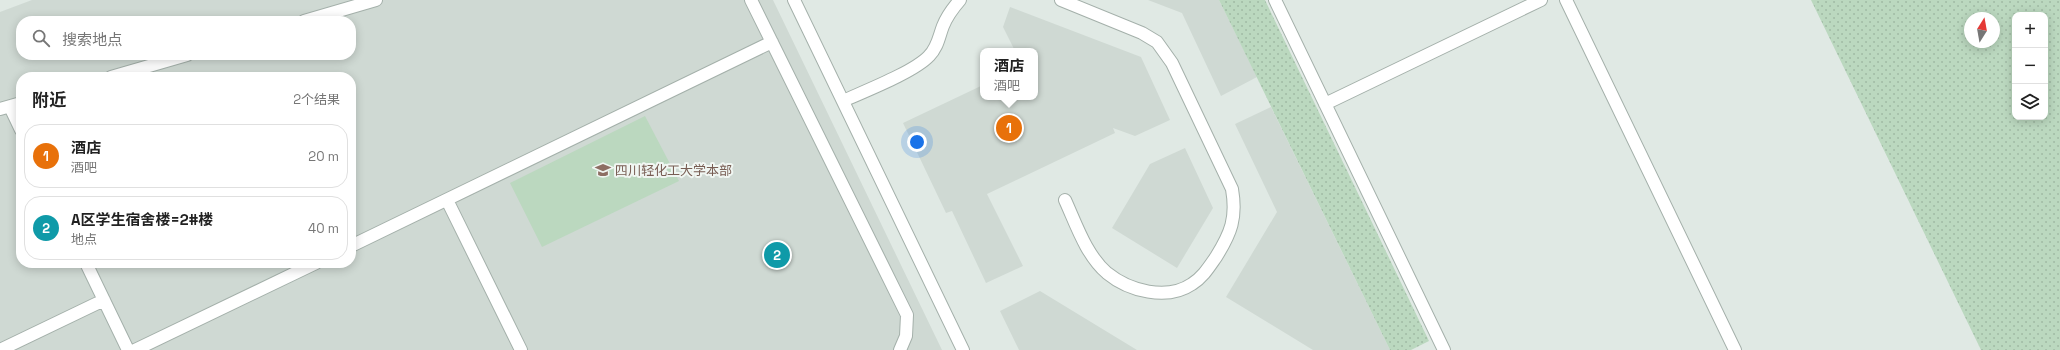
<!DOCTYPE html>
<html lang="zh">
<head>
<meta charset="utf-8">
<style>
	body { margin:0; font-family:"Space Grotesk","Noto Sans SC",sans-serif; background:#f6f6f6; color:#222 }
	.controls { position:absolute; right:12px; top:12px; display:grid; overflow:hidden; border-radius:8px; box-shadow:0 2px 10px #0003 }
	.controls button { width:36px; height:36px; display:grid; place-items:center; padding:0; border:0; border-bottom:1px solid #e0e0e0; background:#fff; color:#222; font:20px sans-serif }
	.compass { position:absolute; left:1964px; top:12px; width:36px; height:36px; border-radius:50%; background:#fff; box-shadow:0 2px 10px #0003; rotate:11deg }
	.you { position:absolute; left:917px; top:142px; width:14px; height:14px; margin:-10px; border:3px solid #fff; border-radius:50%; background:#1a73e8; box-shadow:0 0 0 6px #1a73e833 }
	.badge { display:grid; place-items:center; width:26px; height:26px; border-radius:50%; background:#0f766e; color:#fff; font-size:13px; font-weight:700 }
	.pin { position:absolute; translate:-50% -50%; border:2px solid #fff; box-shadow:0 1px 4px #0006 }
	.popup { position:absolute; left:980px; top:48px; width:58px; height:52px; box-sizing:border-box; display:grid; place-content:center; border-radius:8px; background:#fff; filter:drop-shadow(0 1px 3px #0005); font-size:13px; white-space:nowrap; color:#767676 }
	.popup b { font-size:15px; color:#222 }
	.popup::after { content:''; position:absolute; left:50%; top:100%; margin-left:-8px; border:8px solid transparent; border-top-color:#fff }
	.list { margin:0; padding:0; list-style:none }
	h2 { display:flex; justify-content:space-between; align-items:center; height:52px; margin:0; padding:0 16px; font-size:17px }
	h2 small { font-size:13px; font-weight:400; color:#767676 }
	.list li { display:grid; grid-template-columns:26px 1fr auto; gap:12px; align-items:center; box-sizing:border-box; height:64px; margin:0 8px 8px; padding:0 8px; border:1px solid #e0e0e0; border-radius:16px }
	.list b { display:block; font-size:15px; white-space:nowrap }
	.list p { margin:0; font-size:13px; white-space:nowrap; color:#767676 }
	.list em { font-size:13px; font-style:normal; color:#767676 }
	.icon { flex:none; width:22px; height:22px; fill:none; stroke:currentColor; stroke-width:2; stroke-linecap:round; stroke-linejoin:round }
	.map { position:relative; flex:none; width:2060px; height:350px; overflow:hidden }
	.search { position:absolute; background:#fff; box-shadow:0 2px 10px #0003; left:16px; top:16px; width:340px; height:44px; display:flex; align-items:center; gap:10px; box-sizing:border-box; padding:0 14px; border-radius:16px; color:#767676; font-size:15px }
	.panel { position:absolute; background:#fff; box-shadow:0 2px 10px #0003; left:16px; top:72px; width:340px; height:196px; border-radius:16px }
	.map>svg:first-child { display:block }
	.built { fill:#cfd9d3; fill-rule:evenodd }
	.grass { fill:url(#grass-dots); fill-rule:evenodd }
	.park { fill:#bbd8bf }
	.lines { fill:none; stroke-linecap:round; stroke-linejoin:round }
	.minor-casing { stroke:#a4b0aa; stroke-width:14 }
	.minor { stroke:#fff; stroke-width:12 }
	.labels { text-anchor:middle; stroke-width:4; stroke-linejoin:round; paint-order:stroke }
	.education-label { font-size:13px; fill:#785e54; stroke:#f0f6f2; text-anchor:start }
</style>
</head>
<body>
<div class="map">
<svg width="2060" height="350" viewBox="0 0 2060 350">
	<defs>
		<pattern id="grass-dots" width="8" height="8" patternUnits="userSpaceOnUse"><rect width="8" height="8" fill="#bbd8bf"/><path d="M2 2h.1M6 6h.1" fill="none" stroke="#a0baa4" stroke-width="1.8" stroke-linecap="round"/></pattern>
	</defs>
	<rect width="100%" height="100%" fill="#e0e9e4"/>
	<path class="built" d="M32,0h741l169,350h-942v-338zM21,21h330v34h-330zM21,77h330v186h-330z
		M1148,0h71l38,77 -36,19 -39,-83z
		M1010,7l131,50 29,63 -35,16 -22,-8 2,5 -128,61 36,72 -37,17 -34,-72 -6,2 -43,-90 80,-38v12h52v-46h-20l-12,-24z
		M1271,107l119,243h-77l-87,-53 51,-85 -42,-88z
		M1185,148l28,60 -36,60 -65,-40 38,-64z
		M1040,291l97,59h-118l-19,-39z"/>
	<path class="grass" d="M1219,0h46l164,341 -18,9h-21z
		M1811,0h249v350h-79zM2015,15h30v102h-30zM1970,18h24v24h-24z"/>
	<path class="park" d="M645,116l34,65 -137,66 -32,-64z"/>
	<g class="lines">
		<defs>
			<path id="minor" d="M751,0l156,315 -1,21 -6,14
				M794,0l169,350
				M1061,0l81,33 15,9 15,21 60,126c5,29 -1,44 -16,68 -7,10 -13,20 -24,27 -25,17 -63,7 -85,-11 -21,-18 -31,-49 -42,-73
				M1275,0l169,350
				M1566,0l169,350
				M304,21l72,-21
				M111,77l76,-22
				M843,101c22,-10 71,-29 86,-45 9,-9 10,-20 14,-30 4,-10 10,-18 17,-26
				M1325,104l216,-104
				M10,107l11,23
				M0,109l21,-6
				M447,200l74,150
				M351,246l421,-204
				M86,263l42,87
				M0,350l104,-50
				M135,350l181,-87"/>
		</defs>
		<use href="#minor" class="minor-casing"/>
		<use href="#minor" class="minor"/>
	</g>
	<defs>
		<symbol id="university-bare" viewBox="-9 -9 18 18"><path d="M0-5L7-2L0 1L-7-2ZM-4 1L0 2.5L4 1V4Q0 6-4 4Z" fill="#8d6e63" stroke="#f0f6f2" stroke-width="2.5" paint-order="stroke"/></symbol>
	</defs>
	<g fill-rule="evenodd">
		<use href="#university-bare" x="592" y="159" width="22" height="22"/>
	</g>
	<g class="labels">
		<g class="education-label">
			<text x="615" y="175">四川轻化工大学本部</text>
		</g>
	</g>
</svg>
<div class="controls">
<button>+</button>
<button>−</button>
<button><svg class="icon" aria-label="layers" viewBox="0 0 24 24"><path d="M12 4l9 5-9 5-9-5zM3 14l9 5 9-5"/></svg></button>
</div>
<svg class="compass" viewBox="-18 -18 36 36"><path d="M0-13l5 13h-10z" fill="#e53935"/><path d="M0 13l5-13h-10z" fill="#767676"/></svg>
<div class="you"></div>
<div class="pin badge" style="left:1009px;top:128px;background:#e8710a">1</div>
<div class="popup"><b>酒店</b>酒吧</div>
<div class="pin badge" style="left:777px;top:255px;background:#0f9aa8">2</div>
<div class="search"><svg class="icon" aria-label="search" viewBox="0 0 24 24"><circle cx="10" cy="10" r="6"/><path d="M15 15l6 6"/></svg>搜索地点</div>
<section class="panel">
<h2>附近<small>2个结果</small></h2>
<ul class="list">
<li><span class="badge" style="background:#e8710a">1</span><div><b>酒店</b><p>酒吧</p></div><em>20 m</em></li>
<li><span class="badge" style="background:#0f9aa8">2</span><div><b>A区学生宿舍楼=2#楼</b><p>地点</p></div><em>40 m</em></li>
</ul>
</section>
</div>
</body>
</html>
